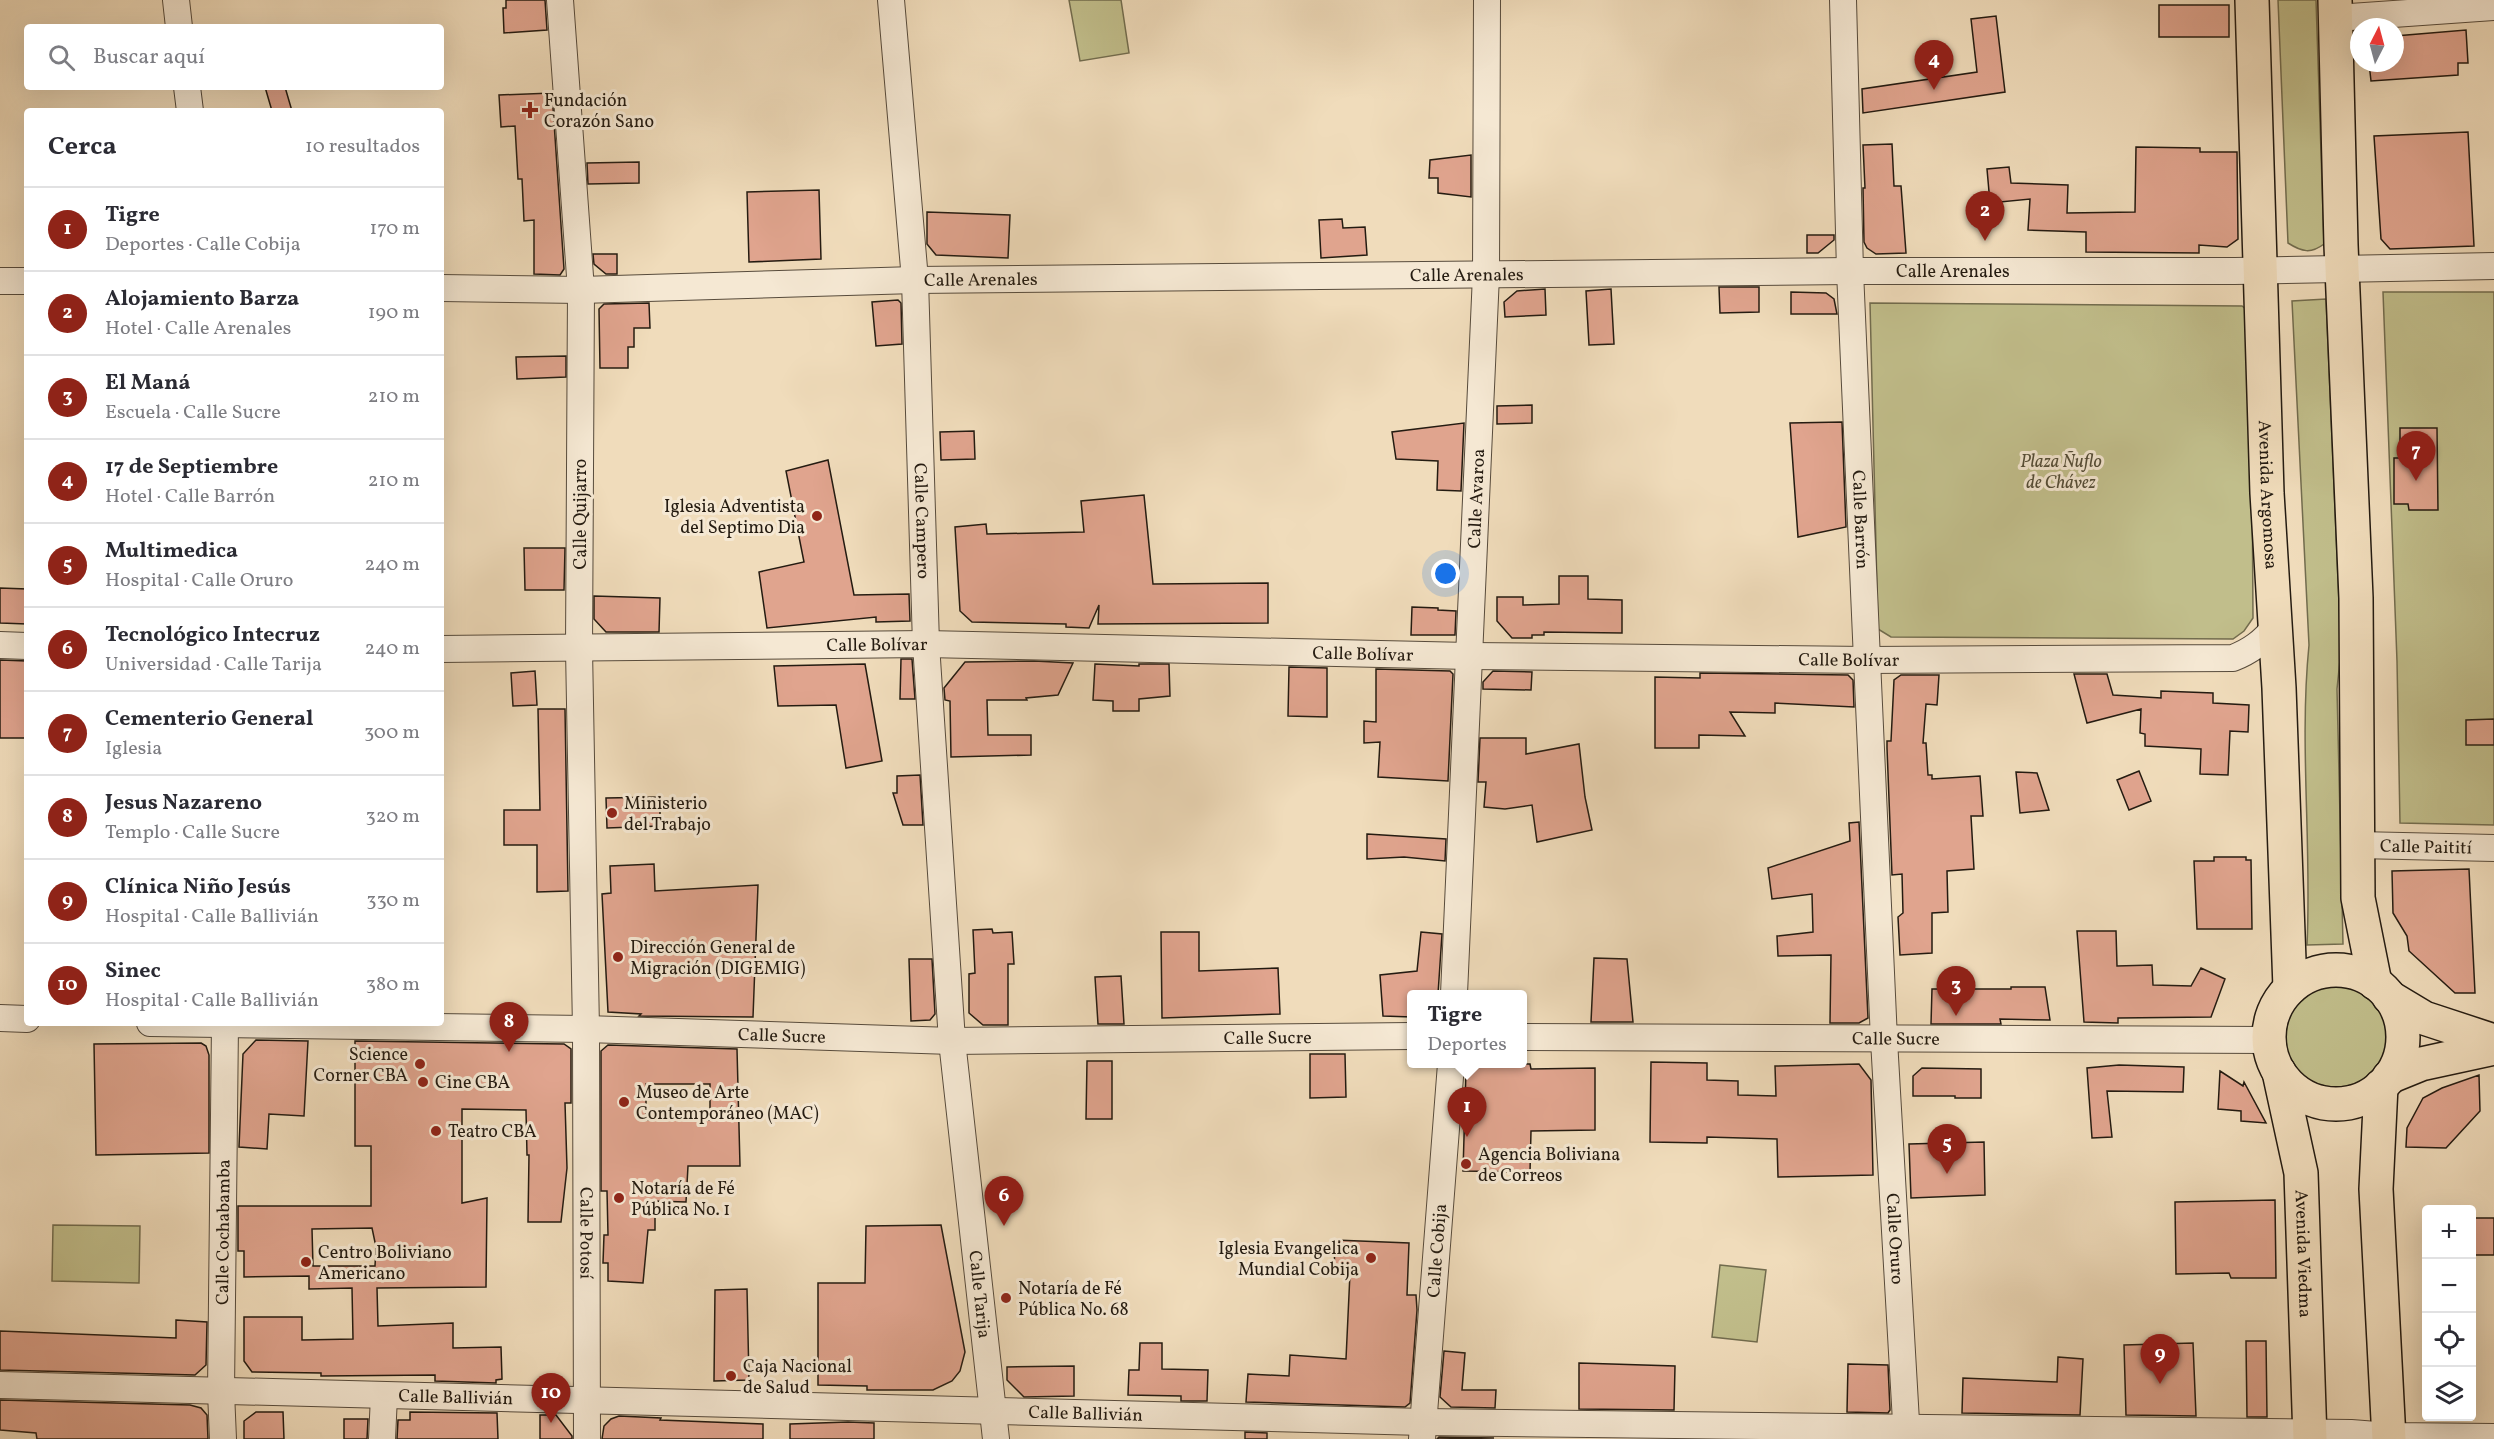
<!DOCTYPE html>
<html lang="es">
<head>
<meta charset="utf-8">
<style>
	body { margin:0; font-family:Vollkorn,serif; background:#f2f2f3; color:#2b2b33 }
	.controls { position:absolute; right:18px; bottom:18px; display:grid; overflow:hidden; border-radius:6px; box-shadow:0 6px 24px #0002 }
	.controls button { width:54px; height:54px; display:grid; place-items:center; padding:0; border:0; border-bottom:2px solid #e1e1e2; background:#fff; color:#2b2b33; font:30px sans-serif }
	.compass { position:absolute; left:2350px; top:18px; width:54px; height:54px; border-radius:50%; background:#fff; box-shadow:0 6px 24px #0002; rotate:6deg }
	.you { position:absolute; left:1446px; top:574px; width:21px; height:21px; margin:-15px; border:4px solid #fff; border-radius:50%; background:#1a73e8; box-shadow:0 0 0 9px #1a73e833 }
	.badge { display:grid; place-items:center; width:39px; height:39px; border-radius:50%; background:#8f2418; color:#fff; font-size:20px; font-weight:700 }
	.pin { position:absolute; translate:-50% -50px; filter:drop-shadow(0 2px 3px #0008) }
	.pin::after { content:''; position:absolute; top:32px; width:21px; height:18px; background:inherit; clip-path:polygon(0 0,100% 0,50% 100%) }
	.popup { position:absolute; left:1407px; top:990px; width:120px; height:78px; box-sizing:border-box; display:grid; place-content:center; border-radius:6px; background:#fff; filter:drop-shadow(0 2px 4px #0005); font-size:20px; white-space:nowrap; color:#7c7c81 }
	.popup b { font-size:22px; color:#2b2b33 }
	.popup::after { content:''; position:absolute; left:50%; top:100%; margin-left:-12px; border:12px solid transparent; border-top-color:#fff }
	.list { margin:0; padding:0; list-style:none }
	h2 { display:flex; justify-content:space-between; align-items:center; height:78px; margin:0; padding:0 24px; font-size:26px }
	h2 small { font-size:20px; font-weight:400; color:#7c7c81 }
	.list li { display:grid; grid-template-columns:39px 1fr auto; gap:18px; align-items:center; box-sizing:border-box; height:84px; padding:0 24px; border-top:2px solid #e1e1e2 }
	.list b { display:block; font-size:22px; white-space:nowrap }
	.list p { margin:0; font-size:20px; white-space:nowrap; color:#7c7c81 }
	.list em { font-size:20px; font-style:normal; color:#7c7c81 }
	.icon { flex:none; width:33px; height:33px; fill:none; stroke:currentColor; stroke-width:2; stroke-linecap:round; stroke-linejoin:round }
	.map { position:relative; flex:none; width:2494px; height:1439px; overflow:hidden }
	.search { position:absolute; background:#fff; box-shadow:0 6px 24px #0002; left:24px; top:24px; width:420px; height:66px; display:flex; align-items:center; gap:15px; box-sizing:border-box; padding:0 21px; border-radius:6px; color:#7c7c81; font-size:22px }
	.panel { position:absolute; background:#fff; box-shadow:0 6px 24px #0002; left:24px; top:108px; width:420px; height:918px; border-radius:6px }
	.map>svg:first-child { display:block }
	.green { fill:#c1be8b; stroke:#726c4e; stroke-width:1.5 }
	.building { fill:#e0a48e; stroke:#241b11; stroke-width:1.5; fill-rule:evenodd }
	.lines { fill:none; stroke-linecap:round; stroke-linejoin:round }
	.minor-casing { stroke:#574b3c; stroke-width:28 }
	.major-casing { stroke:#241b11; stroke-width:36 }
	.minor { stroke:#f5e8d3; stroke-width:26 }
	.major { stroke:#f0dcbb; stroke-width:33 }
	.poi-dot { fill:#8f2418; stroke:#f5e8d3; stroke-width:2 }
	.labels { text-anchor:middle; stroke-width:6; stroke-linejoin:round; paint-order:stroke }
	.poi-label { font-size:18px; fill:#241b11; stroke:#f5e8d3; text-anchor:start }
	.street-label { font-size:18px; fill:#241b11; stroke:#f5e8d3 }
	.park-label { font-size:18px; font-style:italic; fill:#534c36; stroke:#f5e8d3 }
</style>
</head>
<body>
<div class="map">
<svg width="2494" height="1439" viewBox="0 0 2494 1439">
	<rect width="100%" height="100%" fill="#f0dcbb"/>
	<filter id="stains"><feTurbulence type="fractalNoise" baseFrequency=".00333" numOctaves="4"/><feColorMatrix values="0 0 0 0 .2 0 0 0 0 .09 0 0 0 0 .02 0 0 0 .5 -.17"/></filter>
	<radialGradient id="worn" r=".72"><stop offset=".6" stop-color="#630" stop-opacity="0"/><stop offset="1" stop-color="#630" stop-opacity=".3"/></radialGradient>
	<path class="green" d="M1069,0h52l8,53 -49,8z
		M2278,0h38l8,244c-13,10 -22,8 -36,-1z
		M2383,292h111v533l-94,-2 -3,-162z
		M2326,299l15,351 -4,39 6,255 -36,1c5,-100 -8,-200 2,-300l-17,-344z
		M1870,303l372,3 9,7 2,305 -9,13 -11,8 -342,-2 -13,-8z
		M2283 1034a53 53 0 1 1 106 0a53 53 0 1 1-106 0Z
		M53,1225l87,1 -1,57 -87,-2z
		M1720,1265l46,5 -9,72 -45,-5z"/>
	<path class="building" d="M506,0h39l2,30 -43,3 -1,-25h3z
		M2159,5h70v32h-70z
		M1996,16l9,76 -142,21 -1,-24 115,-17 -6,-53z
		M2466,30l2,33h-10v12l-87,6 -2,-18h26v-27z
		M265,87h20l7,24h-20z
		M552,93l12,176 -4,6 -26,-1v-54l-10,1 -2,-42h-4l-3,-53 -14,1 -2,-32z
		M2468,132l6,114 -84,3 -9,-10 -7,-103z
		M1892,144l2,42h7l5,67 -30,1 -9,-6 -3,-6 -1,-54h2l-2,-43z
		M2136,147l64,1v4h37l1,87 -11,8 -28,-2v8l-113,-1v-20l-58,-2 2,-31 -40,4 -3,-34 22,-2 2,16 57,2 -1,28 68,-1z
		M1471,155v42l-33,-4v-15h-9l1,-18z
		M639,162v21l-51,1 -1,-21z
		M819,190l2,69 -72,3 -2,-70z
		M927,212l83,3 -2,43 -72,-3 -9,-11z
		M1342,219l1,9 22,-1 2,28 -46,3 -2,-38z
		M1807,235h27v5l-16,13h-11z
		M593,254h24v20h-11l-12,-10z
		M1719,287h40v25l-39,1z
		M1545,289l1,26 -41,2 -1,-15 13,-11z
		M1611,289l3,55 -25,1 -3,-54z
		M1791,292l35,1 8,6 3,15h-46z
		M898,300l3,3 1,41 -26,2 -4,-44z
		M649,303l1,25h-16v19h-6v21h-28l-1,-59 5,-5z
		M566,356v21l-49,2 -1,-22z
		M1532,405v18l-35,1v-18z
		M1842,422l4,105 -48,10 -8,-114z
		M1464,423l-3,68 -24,-1 1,-29 -42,-2 -4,-27z
		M2400,428h37l1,82h-29l-1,-6h-14v-46h6z
		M974,431l1,28 -34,1 -1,-28z
		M828,460l26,135 55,-1 1,27 -34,1v-5l-109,11 -8,-56 45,-10 -18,-91z
		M1144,495l9,89 115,-1v40l-170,1 1,-19 -10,23 -23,-1v-3l-94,-2 -12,-11 -5,-84 31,-3 1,10 97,-2 -3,-31z
		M524,548h41l-1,42h-39z
		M1559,576h29v23l34,1v33l-78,-1v3h-12v3h-20l-15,-17v-24h26v8l36,-1z
		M0,588l27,1v35l-27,-1z
		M594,596l66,2 -1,34h-53l-12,-13z
		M1412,607l26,1v2l18,1 -1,24h-44z
		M901,659h11l3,40h-15z
		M0,660l27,1v77h-27z
		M1034,661l39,2 -15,32 -32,3 1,2h-40l1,35h43v20l-80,2 -1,-56 -5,-1 -1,-12 21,-26z
		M865,664l17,97 -36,7 -10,-63 -58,1 -4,-40z
		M1095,664l44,2v-2h30l1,32 -31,3v12h-26v-10l-20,-1z
		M1289,667l38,1v49l-39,-1z
		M1376,669l74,2 3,3 -5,107 -70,-4 2,-35 -16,1v-22l12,1z
		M535,671l2,34 -24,1 -2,-33z
		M1493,671l39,1 -1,18 -48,-1v-7z
		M1700,673l148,2 5,5 1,27 -79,-4v10l-45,-1 15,24 -46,-1v13h-44v-71l45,1z
		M2074,674h33l6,21 48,3v-7l52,2v10l36,2 -1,27 -18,-1 -2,44 -28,-1 1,-25 -56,-3v-12l-5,-1 1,-24 -54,14z
		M1901,675h38l-2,30 -11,-1 -3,39h3l2,32h4v4l48,-3 3,40h-12l3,53 -27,2 1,41 -16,1v40l-32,2 -2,-38 5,-4 -1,-39 -10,1 -5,-127v-7h4l3,-61z
		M538,709h27l3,182 -31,1v-47h-33v-35h36z
		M2494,719v26h-28v-25z
		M1480,738h46v16l53,-10 6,53 7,33 -55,12 -5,-37 -27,4 -21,-2 2,-25h-8z
		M2139,771l12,30 -22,9 -12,-30z
		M2016,772l21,1 12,37 -29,3z
		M920,775l3,50h-20l-10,-32h4v-17z
		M660,797v29l-53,2 -1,-30z
		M1859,822l9,196 -9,5h-29l1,-68 -53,1 -1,-20 36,-4 -1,-38 -40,5 -4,-31 82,-27 -1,-18z
		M1367,834l79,5 -1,22 -41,-4 -37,2z
		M2214,857h32v3h5l1,69h-55l-3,-68h20z
		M654,864l1,27 103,-6 -5,132 -114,-1 2,-2 -33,-2 -6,-118 9,-1 -1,-27z
		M2469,869l6,124h-20l-46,-42 -2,-15 -14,-23 -1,-42z
		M992,929l1,4 19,-1 2,32h-6v61h-25l-14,-12v-39l6,-1 -2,-43z
		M2077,931h39l1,35 35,-1 1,20 38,1 10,-18 24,11 -14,38 -93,1v5l-34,-1z
		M1161,932h38v39l79,-3 2,46 -118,4z
		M1421,932l21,2 -4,60h-26v23l-29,-1 -3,-41 37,-4z
		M1594,958l33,1 6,63h-42z
		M909,959h23l3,55 -5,6 -19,1z
		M1121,976l3,48h-26l-3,-47z
		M2011,987h34l5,33 -50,-1 1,5h-70l1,-35h79z
		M256,1040l52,1 -4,75 -35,-2 -2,35 -28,-2 4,-93z
		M355,1041l209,3 7,5v54h-6l2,65 -6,54h-33l1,-67h-2l-1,-45 -64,-1v94l25,-5 -1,89 -109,1 1,38 75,-3v25l48,-1 1,32 -6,1v3l-61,-2v-6l-114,1v-3l-69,-1 -8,-11v-44h58v23l51,-1 -1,-51 -43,1v-13l-65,1v-26h-6v-45h133v-60h-16zM372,1228l4,19 -1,19h-62l-1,-37z
		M201,1043l5,3 3,9v98l-113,2 -2,-111z
		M608,1045l129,4 3,117h-52l-2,36 -31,-1v29h-7l-5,53 -35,-2v-18h-5l1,-28h4l-1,-44h-6v-140zM646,1084h64v36h-64z
		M1310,1054h35l1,43 -36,1z
		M1087,1061h25v58h-26z
		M1651,1062l56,1v17l31,1v14l38,1 -1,-30 84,-2 12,16 2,95 -95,2 -1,-38 -70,-2v6l-57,-1z
		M1471,1064h59l1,5 64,-1v62l-64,1 -1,41 -67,-1 3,-101z
		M2119,1065l65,2 -1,25 -76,-1 5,46 -20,1 -5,-70z
		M1922,1068l59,1v29h-26v-2h-42v-20z
		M2220,1071l23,15 1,-4 22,41 -25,-2v-10l-23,-2z
		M2479,1075l1,36 -34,37 -40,-1 1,-19 16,-30 19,-10z
		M1984,1142l1,53 -74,3 -2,-54z
		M2275,1200l1,78h-45l-2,-5 -53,1 -1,-72z
		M2472,1218h22v37h-22z
		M941,1225l24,127 -5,19 -8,10 -19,9h-66v-4l-49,-1v-102h47l1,-57z
		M1335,1240l74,3 -2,52h9l1,15 -7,93 -5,4 -159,-5 2,-28 41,2 1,-21 56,4 4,-86h-16z
		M747,1289l2,91 -35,1 1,-91z
		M176,1320l31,2 -1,43 -11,10 -195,-5v-39l176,7z
		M2246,1341h20l1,76h-20z
		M1140,1343h22v26l46,1 -1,31h-26v-5l-53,-1 1,-25h10z
		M2193,1343l3,73 -70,-1 -2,-70z
		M1444,1351l21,2 -3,37h34l-1,18 -44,-1 -11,-10z
		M2058,1357l25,2 -3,56 -118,-2 1,-35 94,4z
		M1579,1363l96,3 -1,44 -95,-1z
		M1848,1364l40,1 2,45 -2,3 -41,-1z
		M1074,1366v30l-50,1 -17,-17v-13z
		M0,1400l190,5 11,3 6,7 1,24h-171l-1,-6 -36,-3z
		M256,1412h27l1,27h-40v-18z
		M410,1412l87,1 1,26h-101l1,-19h12z
		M540,1415h16l16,21v3h-32z
		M619,1416l42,2 -1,2 103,4v15h-161l2,-13 7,-7z
		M344,1419h24l-1,20h-23z
		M848,1422l26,1v16h-84v-15z
		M1245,1432l22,1v6h-22z
		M1439,1437l55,1 -57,1z"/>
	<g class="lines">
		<defs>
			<g id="minor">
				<path d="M176,0l3,27"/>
				<path id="s1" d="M560,0l21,290 -2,359 7,380 1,410"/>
				<path id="s2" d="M891,0l24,280 11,364 26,397 44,398"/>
				<path id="s3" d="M1843,0l7,271 17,389 17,380 23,399"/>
				<path d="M2336,18l158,-11"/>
				<path d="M187,87l3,24"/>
				<path d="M0,281h27"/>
				<path id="s4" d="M441,288l140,2 334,-10 935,-9h385l259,-5"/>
				<path d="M0,645l27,1"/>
				<path id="s5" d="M441,649l485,-5 543,12 398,4 366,-2c18,-7 30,-16 42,-31"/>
				<path id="s6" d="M2357,845l137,3"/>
				<path id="s7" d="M1454,994l32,-719 1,-275"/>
				<path d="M0,1018l27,1"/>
				<path id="s8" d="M150,1023l436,6 366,12 460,-5"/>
				<path id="s9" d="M1522,1037l747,3"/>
				<path id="s10" d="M0,1385l1423,37 928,11 38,3 105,1"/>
				<path id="s11" d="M223,1439l-2,-47 4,-369"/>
				<path d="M382,1439l2,-43"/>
				<path id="s12" d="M1422,1439l29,-375"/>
			</g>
			<g id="major">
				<path id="s13" d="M2252,0l15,493 12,195 11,300"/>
				<path d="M2335,0l6,245 15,353 2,300 17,85"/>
				<circle cx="2336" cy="1037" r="67"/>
				<path d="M2389,997l35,21 70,23"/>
				<path id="s14" d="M2279,1072l22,101 9,266"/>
				<path d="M2389,1077l32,-13 73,-16"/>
				<path d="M2381,1086l-5,103 13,250"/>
			</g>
		</defs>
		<use href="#minor" class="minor-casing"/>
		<use href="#major" class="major-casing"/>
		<use href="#minor" class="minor"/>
		<use href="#major" class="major"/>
	</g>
	<g class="poi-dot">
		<path d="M527 101h6v6h6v6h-6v6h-6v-6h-6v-6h6z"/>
		<circle cx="817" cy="516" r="6"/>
		<circle cx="612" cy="813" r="6"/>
		<circle cx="618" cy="957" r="6"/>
		<circle cx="420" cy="1064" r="6"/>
		<circle cx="423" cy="1082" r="6"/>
		<circle cx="624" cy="1102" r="6"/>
		<circle cx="436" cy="1131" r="6"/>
		<circle cx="1466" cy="1164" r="6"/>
		<circle cx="619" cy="1198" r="6"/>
		<circle cx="1371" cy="1258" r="6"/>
		<circle cx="306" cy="1262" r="6"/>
		<circle cx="1006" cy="1298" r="6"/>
		<circle cx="731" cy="1376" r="6"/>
	</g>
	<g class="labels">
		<g class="poi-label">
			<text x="544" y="106">Fundación<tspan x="544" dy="21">Corazón Sano</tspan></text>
			<text x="805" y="512" text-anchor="end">Iglesia Adventista<tspan x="805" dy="21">del Septimo Dia</tspan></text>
			<text x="624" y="809">Ministerio<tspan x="624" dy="21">del Trabajo</tspan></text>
			<text x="630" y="953">Dirección General de<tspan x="630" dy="21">Migración (DIGEMIG)</tspan></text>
			<text x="408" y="1060" text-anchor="end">Science<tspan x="408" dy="21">Corner CBA</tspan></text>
			<text x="435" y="1088">Cine CBA</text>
			<text x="636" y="1098">Museo de Arte<tspan x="636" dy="21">Contemporáneo (MAC)</tspan></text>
			<text x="448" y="1137">Teatro CBA</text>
			<text x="1478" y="1160">Agencia Boliviana<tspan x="1478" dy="21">de Correos</tspan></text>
			<text x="631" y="1194">Notaría de Fé<tspan x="631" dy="21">Pública No. 1</tspan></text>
			<text x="1359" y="1254" text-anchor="end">Iglesia Evangelica<tspan x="1359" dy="21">Mundial Cobija</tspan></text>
			<text x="318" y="1258">Centro Boliviano<tspan x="318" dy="21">Americano</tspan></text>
			<text x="1018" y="1294">Notaría de Fé<tspan x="1018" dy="21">Pública No. 68</tspan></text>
			<text x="743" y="1372">Caja Nacional<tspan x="743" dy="21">de Salud</tspan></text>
		</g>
		<g class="street-label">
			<text dy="6" stroke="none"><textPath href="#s4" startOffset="1512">Calle Arenales</textPath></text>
			<text dy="6" stroke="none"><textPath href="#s4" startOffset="1026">Calle Arenales</textPath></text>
			<text dy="6" stroke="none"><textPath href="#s4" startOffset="540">Calle Arenales</textPath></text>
			<text dy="6" stroke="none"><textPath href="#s13" startOffset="495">Avenida Argomosa</textPath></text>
			<text dy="6" stroke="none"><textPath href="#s7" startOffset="496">Calle Avaroa</textPath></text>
			<text transform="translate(580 514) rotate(-90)" y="6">Calle Quijarro</text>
			<text dy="6" stroke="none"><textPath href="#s2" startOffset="522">Calle Campero</textPath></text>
			<text dy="6" stroke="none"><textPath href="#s3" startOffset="520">Calle Barrón</textPath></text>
			<text dy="6" stroke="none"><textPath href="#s5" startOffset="436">Calle Bolívar</textPath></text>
			<text dy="6" stroke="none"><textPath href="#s5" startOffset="922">Calle Bolívar</textPath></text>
			<text dy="6" stroke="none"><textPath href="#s5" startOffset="1408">Calle Bolívar</textPath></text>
			<text dy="6" stroke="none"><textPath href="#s6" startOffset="69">Calle Paitití</textPath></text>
			<text dy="6" stroke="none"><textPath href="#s8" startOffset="632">Calle Sucre</textPath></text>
			<text dy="6" stroke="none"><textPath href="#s8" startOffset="1118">Calle Sucre</textPath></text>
			<text dy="6" stroke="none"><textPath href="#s9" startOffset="374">Calle Sucre</textPath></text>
			<text dy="6" stroke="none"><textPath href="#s11" startOffset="207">Calle Cochabamba</textPath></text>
			<text dy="6" stroke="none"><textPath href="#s1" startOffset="1234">Calle Potosí</textPath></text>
			<text dy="6" stroke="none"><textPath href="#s3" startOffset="1240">Calle Oruro</textPath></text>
			<text dy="6" stroke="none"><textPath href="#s12" startOffset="189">Calle Cobija</textPath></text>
			<text dy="6" stroke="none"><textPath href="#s14" startOffset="184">Avenida Viedma</textPath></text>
			<text dy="6" stroke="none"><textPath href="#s2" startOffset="1298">Calle Tarija</textPath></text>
			<text dy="6" stroke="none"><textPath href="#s10" startOffset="456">Calle Ballivián</textPath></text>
			<text dy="6" stroke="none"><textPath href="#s10" startOffset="1086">Calle Ballivián</textPath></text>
		</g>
		<g class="park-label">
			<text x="2061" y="467">Plaza Ñuflo<tspan x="2061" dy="21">de Chávez</tspan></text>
		</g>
	</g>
	<rect width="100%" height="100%" filter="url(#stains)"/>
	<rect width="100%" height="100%" fill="url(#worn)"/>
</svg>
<div class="controls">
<button>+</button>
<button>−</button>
<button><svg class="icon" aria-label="locate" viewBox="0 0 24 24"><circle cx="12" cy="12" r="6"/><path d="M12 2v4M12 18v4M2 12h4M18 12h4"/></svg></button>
<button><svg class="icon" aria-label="layers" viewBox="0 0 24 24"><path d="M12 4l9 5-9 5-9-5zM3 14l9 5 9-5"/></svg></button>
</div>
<svg class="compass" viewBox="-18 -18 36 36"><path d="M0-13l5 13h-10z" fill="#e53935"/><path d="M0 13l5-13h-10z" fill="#7c7c81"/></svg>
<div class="you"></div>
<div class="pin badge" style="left:1467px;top:1137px">1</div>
<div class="popup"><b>Tigre</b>Deportes</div>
<div class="pin badge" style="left:1985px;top:241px">2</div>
<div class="pin badge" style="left:1956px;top:1016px">3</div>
<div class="pin badge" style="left:1934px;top:90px">4</div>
<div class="pin badge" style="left:1947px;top:1174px">5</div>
<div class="pin badge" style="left:1004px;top:1226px">6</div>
<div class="pin badge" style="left:2416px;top:481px">7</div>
<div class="pin badge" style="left:509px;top:1052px">8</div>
<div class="pin badge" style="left:2160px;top:1384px">9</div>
<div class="pin badge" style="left:551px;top:1423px">10</div>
<div class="search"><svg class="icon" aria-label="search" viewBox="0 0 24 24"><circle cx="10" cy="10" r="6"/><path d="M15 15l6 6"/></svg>Buscar aquí</div>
<section class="panel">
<h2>Cerca<small>10 resultados</small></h2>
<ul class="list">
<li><span class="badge">1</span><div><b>Tigre</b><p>Deportes · Calle Cobija</p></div><em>170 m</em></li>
<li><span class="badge">2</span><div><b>Alojamiento Barza</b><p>Hotel · Calle Arenales</p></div><em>190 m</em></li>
<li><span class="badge">3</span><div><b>El Maná</b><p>Escuela · Calle Sucre</p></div><em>210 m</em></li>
<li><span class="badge">4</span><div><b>17 de Septiembre</b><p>Hotel · Calle Barrón</p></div><em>210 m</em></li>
<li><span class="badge">5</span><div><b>Multimedica</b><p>Hospital · Calle Oruro</p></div><em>240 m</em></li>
<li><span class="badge">6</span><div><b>Tecnológico Intecruz</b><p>Universidad · Calle Tarija</p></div><em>240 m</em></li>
<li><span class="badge">7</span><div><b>Cementerio General</b><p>Iglesia</p></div><em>300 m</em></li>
<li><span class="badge">8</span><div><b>Jesus Nazareno</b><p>Templo · Calle Sucre</p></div><em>320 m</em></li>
<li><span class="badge">9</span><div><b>Clínica Niño Jesús</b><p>Hospital · Calle Ballivián</p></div><em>330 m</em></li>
<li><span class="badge">10</span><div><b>Sinec</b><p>Hospital · Calle Ballivián</p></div><em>380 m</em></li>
</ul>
</section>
</div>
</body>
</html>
